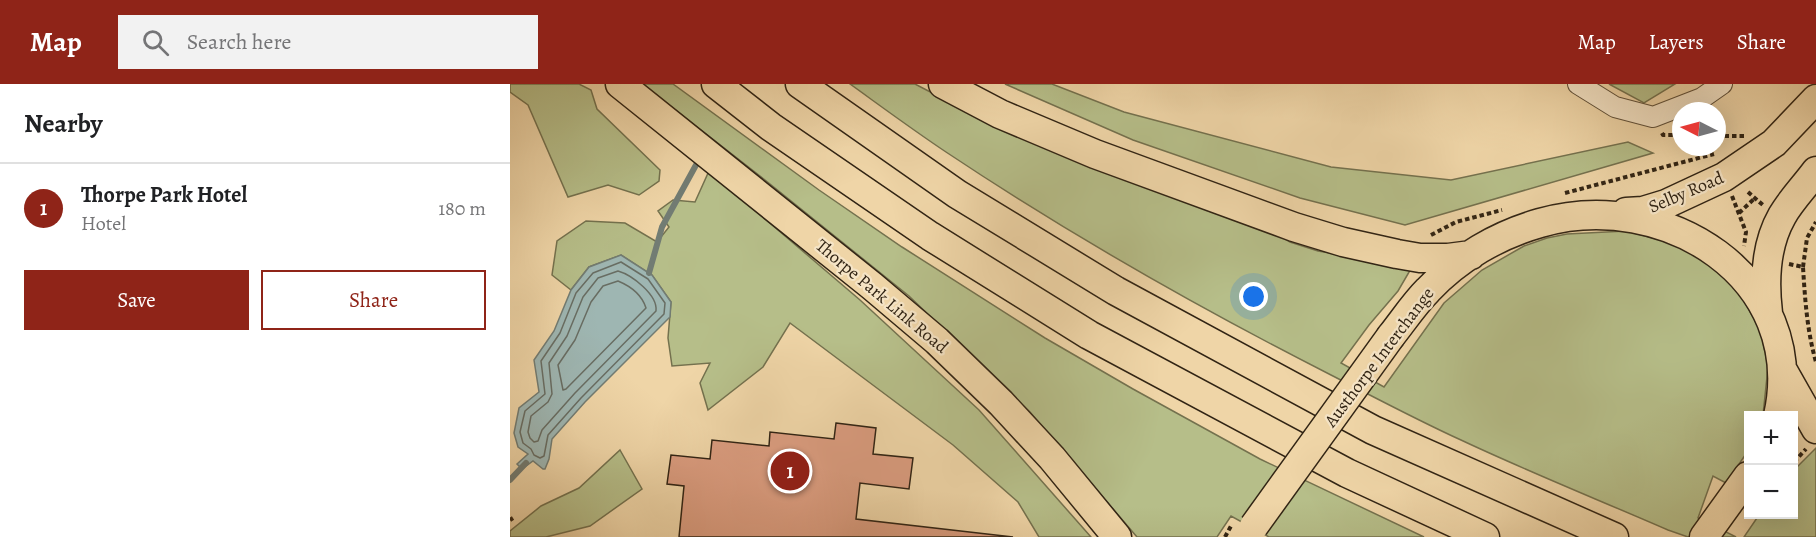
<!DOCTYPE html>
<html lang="en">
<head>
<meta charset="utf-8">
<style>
	body { margin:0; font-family:Alegreya,serif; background:#f2f2f2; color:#202124 }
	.controls { position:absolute; right:18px; bottom:18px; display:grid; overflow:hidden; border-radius:0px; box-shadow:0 6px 24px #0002 }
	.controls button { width:54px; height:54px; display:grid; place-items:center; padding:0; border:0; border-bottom:2px solid #e0e0e0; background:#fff; color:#202124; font:30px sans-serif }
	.compass { position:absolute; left:1162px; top:18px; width:54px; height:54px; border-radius:50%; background:#fff; box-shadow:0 6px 24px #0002; rotate:276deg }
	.you { position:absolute; left:744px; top:213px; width:21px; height:21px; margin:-15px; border:4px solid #fff; border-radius:50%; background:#1a73e8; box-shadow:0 0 0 9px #1a73e833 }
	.badge { display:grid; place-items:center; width:39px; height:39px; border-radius:50%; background:#8f2418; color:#fff; font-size:20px; font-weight:700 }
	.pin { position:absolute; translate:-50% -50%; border:3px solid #fff; box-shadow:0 2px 6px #0006 }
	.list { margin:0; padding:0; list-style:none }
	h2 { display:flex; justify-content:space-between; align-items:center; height:78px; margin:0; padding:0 24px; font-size:26px }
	h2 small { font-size:20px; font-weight:400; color:#757577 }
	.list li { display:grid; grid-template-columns:39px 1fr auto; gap:18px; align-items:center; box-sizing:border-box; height:90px; padding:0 24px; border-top:2px solid #e0e0e0 }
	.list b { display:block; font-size:22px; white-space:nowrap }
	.list p { margin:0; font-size:20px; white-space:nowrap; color:#757577 }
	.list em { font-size:20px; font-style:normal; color:#757577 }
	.actions { display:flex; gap:12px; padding:18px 24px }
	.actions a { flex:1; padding:14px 0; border:2px solid #8f2418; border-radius:0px; text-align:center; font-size:21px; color:#8f2418 }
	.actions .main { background:#8f2418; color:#fff }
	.icon { flex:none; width:33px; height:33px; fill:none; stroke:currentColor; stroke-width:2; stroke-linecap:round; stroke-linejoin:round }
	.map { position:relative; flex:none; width:1306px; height:453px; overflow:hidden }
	header { display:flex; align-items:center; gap:36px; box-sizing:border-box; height:84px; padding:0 30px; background:#8f2418; color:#fff }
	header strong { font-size:28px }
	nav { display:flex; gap:33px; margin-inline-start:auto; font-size:21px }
	.search { width:420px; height:54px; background:#f2f2f2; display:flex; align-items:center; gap:15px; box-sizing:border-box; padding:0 21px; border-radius:0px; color:#757577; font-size:22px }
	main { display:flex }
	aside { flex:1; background:#fff }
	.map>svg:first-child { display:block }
	.green { fill:#b6be89; stroke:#74714e; stroke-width:1.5 }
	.water { fill:#9eb6b2; stroke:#727c73; stroke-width:1.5 }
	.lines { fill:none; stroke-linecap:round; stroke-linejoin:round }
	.shore { stroke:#686d63; stroke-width:1.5 }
	.stream { stroke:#727c73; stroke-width:6 }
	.building { fill:#da9c7f; stroke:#312414; stroke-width:1.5 }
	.minor-casing { stroke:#605039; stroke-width:22 }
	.highway-casing { stroke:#312414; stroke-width:31 }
	.path { stroke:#312414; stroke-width:4; stroke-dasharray:4.5 3; stroke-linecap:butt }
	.minor { stroke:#f5e4c6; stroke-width:20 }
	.highway { stroke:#efd5a7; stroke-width:28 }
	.highway-bridge-casing { stroke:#312414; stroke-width:31; stroke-linecap:butt }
	.highway-bridge { stroke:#efd5a7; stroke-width:28 }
	.labels { text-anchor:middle; stroke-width:4.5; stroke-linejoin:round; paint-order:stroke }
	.street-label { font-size:18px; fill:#312414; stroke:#f5e4c6 }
</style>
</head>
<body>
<header>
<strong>Map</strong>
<div class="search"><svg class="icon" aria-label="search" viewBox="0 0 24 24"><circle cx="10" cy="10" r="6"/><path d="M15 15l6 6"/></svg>Search here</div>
<nav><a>Map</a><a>Layers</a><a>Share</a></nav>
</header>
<main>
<aside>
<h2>Nearby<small></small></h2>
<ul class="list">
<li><span class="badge">1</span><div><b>Thorpe Park Hotel</b><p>Hotel</p></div><em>180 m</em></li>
</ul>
<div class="actions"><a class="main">Save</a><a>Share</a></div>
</aside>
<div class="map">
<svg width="1306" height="453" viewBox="0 0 1306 453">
	<rect width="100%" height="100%" fill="#efd5a7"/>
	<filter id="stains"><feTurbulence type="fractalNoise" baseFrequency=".00333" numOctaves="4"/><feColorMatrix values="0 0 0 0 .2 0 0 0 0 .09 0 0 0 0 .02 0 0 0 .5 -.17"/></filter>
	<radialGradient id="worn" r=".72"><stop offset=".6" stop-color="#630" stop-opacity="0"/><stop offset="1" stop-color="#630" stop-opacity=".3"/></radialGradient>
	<path class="green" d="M0,0h69l12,6 6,19 63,61 -1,11 -20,14 -31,-10 -40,12 -40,-92 -18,-13z
		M132,0h31l146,106 83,57 143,91 88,51 127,70 164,78h-155l-38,-21 -14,21h-80l-107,-125 -121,-116 -144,-116z
		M340,0h65l54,28 300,117 21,13 28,9 94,16 -14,24 -29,34 -28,38 43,24 60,-84 38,-33 42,-24 23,-8 20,-4 59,-3 62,16 49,41 24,44 7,35 -5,48 -15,1v35l-22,32 -13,-7 -15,42 38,19h-48l-20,-7c-69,-30 -139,-58 -207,-90 -44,-20 -87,-43 -130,-65 -132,-67 -262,-141 -385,-223 -33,-22 -64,-45 -96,-68z
		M495,0h47l72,28 207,55 120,13 177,-38 25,11 -248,72 -105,-27 -167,-58z
		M1099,0h66l-31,19z
		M199,87l151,129 119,110 112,127h-52l-21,-35 -65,-57 -163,-122 -27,44 -55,43 -8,-27 10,-20 -38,3 -4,-28 3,-36 -19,-27 -31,-20 -32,12 -18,23 -19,-15 5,-34 29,-20 39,2 32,19 12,-15 -11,-16 15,-11 22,2z
		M1306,364v89h-72l15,-22 35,-1v-44z
		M110,366l22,39 -52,37 -44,11h-36v-6l31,-25 38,-18z"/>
	<path class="water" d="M111,171l31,20 19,27 -1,15 -85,85 -33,37 -3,20 -4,10h-2l-10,-8 -11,8 -5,-5 11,-10 -10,-7 -4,-14 5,-25 20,-16 -5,-32 20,-29 17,-41 18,-23z"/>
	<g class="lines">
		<path class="shore" d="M111,178l27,17 17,24 -1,11 -83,84 -33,37 -4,21 -4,2 -6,-3 -3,-6 -8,-6 -3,-11 5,-21 20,-17 -4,-33 19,-28 16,-40 17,-20z
			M108,187c14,4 40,24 38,40l-81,82 -33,37 -4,11 -4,1 -4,-4 -2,-6 3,-16 17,-14 4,-8 -3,-31 18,-27 16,-39 15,-19z
			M108,197c12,5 24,14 28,27l-80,81 -3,1 -5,-25 17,-25 16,-38 12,-16z"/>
		<path class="stream" d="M139,189l13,-46 34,-62
			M0,396l16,-17"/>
	</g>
	<path class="building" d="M326,339l40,5 -3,26 40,4 -4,31 -49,-6 -4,36 157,18h-334l5,-51 -17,-2 4,-29 39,4 2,-19 57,6 1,-14 64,7z"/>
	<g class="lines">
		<defs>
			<path id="minor" d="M1068,0l37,23 38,10 49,-19 20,-14"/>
			<path id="highway" d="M110,0l252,202 65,55 64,62 51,55 65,79
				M206,0l55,43 159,109 159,99 258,138 138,64
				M290,0l157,110 159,97 257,139 241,107
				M433,0l57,30 95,40 199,73 49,15 54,12 23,4h28l23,-3
				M1116,128l17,-1 23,-7 58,-27 50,-34 42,-44
				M1258,229c-4,-33 -3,-67 14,-97 9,-16 23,-30 34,-45
				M881,252c12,-15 23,-32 37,-46 30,-32 70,-55 112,-67 124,-36 269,54 238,193
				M1272,285l34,60
				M1194,453l44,-61"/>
		</defs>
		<use href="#minor" class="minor-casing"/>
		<use href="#highway" class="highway-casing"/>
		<path class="path" d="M1152,49l1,2h18
			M1207,52h27
			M1238,108l16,14
			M1055,109l149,-39
			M1222,112l14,36 -2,14
			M1229,129l16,-15
			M921,151l25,-13 46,-12
			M1279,180l14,3c2,32 4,64 13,95
			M1293,183l4,-29 9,-16
			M1284,378l12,-13
			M0,436l3,-2
			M715,453l6,-11"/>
		<use href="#minor" class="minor"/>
		<use href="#highway" class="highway"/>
		<defs>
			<path id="highway-bridge" d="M744,442l137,-190"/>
		</defs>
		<use href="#highway-bridge" class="highway-bridge-casing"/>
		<use href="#highway-bridge" class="highway-bridge"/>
	</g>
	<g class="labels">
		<g class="street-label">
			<text transform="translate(1176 108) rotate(-23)" y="6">Selby Road</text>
			<text transform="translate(372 212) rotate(40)" y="6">Thorpe Park Link Road</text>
			<text transform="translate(869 273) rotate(-53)" y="6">Austhorpe Interchange</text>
		</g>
	</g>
	<rect width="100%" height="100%" filter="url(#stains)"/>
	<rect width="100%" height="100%" fill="url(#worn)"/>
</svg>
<div class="controls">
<button>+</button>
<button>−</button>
</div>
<svg class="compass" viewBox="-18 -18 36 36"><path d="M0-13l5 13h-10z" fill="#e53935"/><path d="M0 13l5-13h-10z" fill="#757577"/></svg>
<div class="you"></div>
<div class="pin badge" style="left:280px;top:387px">1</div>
</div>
</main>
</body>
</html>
